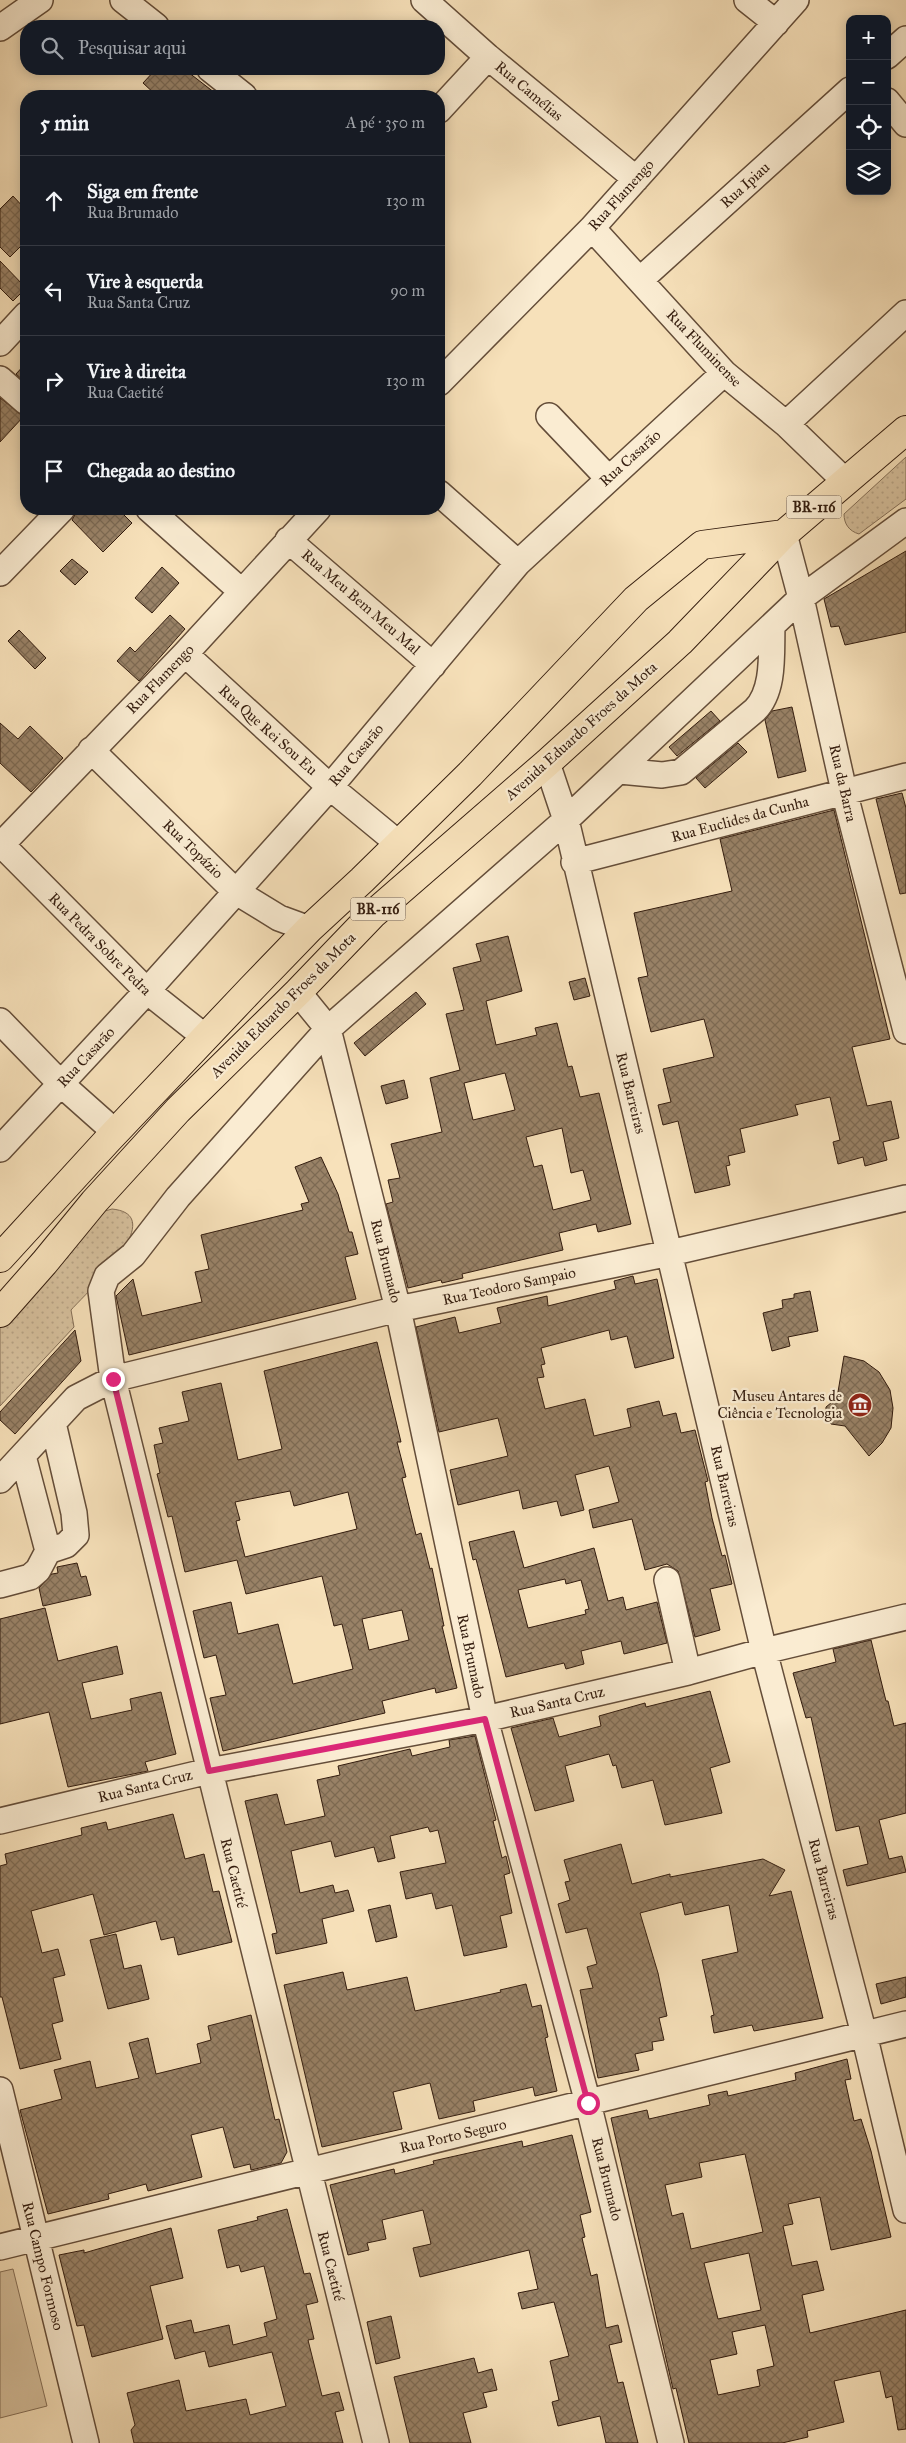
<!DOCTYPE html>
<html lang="pt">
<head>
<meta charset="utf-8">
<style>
	body { margin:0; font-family:"IM FELL Great Primer",serif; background:#242831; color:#f1f3f6 }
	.controls { position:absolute; right:15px; top:15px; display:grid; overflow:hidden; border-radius:10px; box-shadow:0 2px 12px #0003 }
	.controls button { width:45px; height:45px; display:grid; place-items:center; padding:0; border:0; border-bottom:1px solid #363941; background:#171b24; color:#f1f3f6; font:25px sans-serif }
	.stop { position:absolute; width:15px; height:15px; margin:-11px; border:4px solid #db2777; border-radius:50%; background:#fff }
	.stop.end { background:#db2777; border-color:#fff; box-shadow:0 1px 5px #0008 }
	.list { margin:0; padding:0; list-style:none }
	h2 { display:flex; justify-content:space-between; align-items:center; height:65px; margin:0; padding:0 20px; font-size:21px }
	h2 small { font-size:16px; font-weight:400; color:#9ea1a6 }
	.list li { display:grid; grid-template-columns:32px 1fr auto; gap:15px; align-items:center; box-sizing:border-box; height:90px; padding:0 20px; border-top:1px solid #363941 }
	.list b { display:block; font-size:19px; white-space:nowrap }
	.list p { margin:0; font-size:16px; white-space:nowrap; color:#9ea1a6 }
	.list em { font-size:16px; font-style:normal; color:#9ea1a6 }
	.icon { flex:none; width:28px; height:28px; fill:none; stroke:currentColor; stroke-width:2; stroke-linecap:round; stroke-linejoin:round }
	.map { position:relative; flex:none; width:906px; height:2443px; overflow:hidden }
	.search { position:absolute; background:#171b24; box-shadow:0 2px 12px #0003; left:20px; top:20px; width:425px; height:55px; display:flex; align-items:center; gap:12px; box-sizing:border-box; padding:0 18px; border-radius:20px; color:#9ea1a6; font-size:19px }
	.panel { position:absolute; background:#171b24; box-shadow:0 2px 12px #0003; left:20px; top:90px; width:425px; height:425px; border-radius:20px }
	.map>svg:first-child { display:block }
	.grass { fill:url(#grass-dots); stroke:#846e56 }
	.park { fill:#d6c09d; stroke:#846e56 }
	.building { fill:url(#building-cross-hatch); stroke:#331c0e; fill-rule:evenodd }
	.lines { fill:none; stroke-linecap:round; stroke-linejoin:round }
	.minor-casing { stroke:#644d39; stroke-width:28 }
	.highway-casing { stroke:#331c0e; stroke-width:30 }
	.minor { stroke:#faecd2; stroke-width:25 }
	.highway { stroke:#f7e1ba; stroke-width:28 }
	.route { stroke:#db2777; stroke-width:6 }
	.labels { text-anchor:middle; stroke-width:4.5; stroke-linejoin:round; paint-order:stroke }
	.shield { fill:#faecd2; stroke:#6f5a49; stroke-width:1 }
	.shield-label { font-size:14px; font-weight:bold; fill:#331c0e }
	.street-label { font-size:15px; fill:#331c0e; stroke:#faecd2 }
	.poi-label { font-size:15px; fill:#331c0e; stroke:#faecd2; text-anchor:end }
</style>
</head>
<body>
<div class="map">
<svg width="906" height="2443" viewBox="0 0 906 2443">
	<defs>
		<pattern id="grass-dots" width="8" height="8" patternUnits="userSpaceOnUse" patternTransform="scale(1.25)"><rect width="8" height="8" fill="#d6c09d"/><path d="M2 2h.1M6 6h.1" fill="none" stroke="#b8a486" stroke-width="1.8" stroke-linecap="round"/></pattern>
		<pattern id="building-cross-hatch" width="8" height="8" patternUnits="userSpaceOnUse" patternTransform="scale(1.25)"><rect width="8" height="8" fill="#998267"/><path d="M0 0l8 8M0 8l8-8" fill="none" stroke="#7d6a53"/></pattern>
	</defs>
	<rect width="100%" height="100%" fill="#f7e1ba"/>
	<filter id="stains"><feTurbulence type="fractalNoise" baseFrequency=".004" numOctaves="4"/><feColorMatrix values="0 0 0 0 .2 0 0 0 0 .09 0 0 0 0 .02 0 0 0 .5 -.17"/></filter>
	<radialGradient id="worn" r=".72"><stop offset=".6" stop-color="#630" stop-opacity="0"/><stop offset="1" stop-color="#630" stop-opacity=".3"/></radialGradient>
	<path class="grass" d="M906,457v42l-47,35c-10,-3 -15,-10 -15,-20z
		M112,1209c60,6 -28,86 -41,101l3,17 -74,79v-83l94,-104 11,-8z"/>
	<path class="park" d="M13,2269l34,137 -47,12v-146z"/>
	<path class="building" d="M156,69h28l35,27h-62l-14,-13z
		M13,196l13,14v31l-16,16 -10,-10v-38z
		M0,261l26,27 -13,13 -13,-13z
		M26,363v20l-10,-9z
		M0,398l24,18 -24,26z
		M78,509h40l14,14 -29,29 -31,-32z
		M906,551v81l-61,13 -6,-19 -8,1 -7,-28z
		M72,559l16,13 -13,13 -15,-14z
		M162,567l17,16 -27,30 -17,-15z
		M170,615l15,14 -46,52 -22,-20 13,-14 5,5z
		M19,630l27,28 -11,11 -27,-28z
		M792,707l14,64 -28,7 -13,-58 7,-9z
		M711,711l9,10 -43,35 -8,-9z
		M0,723l18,16 12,-13 33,32 -32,34 -31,-29z
		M738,743l9,9 -42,36 -9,-10z
		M902,793l4,15v85l-6,1 -24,-95z
		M834,810l56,229 -38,8 15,59 24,-5 8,37 -16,4 4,18 -22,6 -2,-9 -25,7 -5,-22 7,-2 -10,-43 -35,8 3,10 -58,14 5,23 -17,4 2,9 -4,1 4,19 -35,8 -17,-72 -15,4 -5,-20 13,-3 -8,-33 51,-12 -10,-38 -53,13 -13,-54 10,-2 -14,-63 98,-22 -12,-52z
		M508,936l14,55 -36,10 10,44 41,-10 -2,-7 22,-5 11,44 4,-1 8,31 19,-4 32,131 -33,8 -2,-8 -37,9 4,17 -101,24 1,4 -21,5 -1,-3 -33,8 -22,-84 7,-2 -5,-22 12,-2 -9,-34 51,-12 -12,-54 30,-8 -14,-56 18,-4 -11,-42 28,-7 -5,-17zM505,1073l10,37 -42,10 -9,-37zM562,1128l9,45 12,-3 8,30 -38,10 -11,-45 -8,2 -8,-30z
		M585,978l5,18 -16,4 -5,-18z
		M416,992l10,12 -61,52 -11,-13z
		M404,1080l4,18 -22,6 -5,-18z
		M321,1157l17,37 11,38h3l6,22 -13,3 11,42 -227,56 -13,-59 17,-17 9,37 60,-14 -7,-30 14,-3 -8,-34 102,-25 -2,-6 8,-2 -14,-35z
		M633,1276l2,8 22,-5 17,79 -39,10 -8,-32 -16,4 -2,-10 -68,18 4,16 -4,1 3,12 -7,1 8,31 40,-10 9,37 37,-9 -4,-18 32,-8 4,15 13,-3 5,20 14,-3 13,51 -3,1 7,36 10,38 3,-1 7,29 -22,5 10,41 -25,7 -17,-66 -11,-7 -22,6 -13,-51 -39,9 -4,-18 30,-8 -10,-36 -34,9 9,35 -23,6 -4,-15 -34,8 -4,-19 -61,15 -8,-35 58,-14 -10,-38 -59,14 -23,-105 39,-10 4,16 42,-10 -4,-15 50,-12 1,10 68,-17 -2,-8z
		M810,1291l8,40 -30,6 2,9 -18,5 -9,-38 20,-5 -1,-8 12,-2v-4z
		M75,1330l6,31 -66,73 -15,-14v-8z
		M377,1342l24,100h-4l9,35 -4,1 14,57 5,-2 9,36 2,-1 12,58h-2l15,62 -21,5 -1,-5 -53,13 3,12 -162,38 -13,-53 16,-3 -10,-40 -12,3 -11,-47 38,-9 7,32 40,-10 15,60 60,-15 -11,-45 -8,2 -12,-50 -76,18 -9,-34 -52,12 -13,-56 -4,1 -11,-43 3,-1 -6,-28 9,-2 -4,-15 30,-7 -7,-29 39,-9 17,77 44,-11 -18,-78zM290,1491l4,15 54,-14 9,37 -112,28 -9,-36 4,-1 -5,-18zM402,1610l7,30 -40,10 -7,-31z
		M844,1356l20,5 15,11 11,18 3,18 -2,20 -9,15 -13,13 -24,-30 -14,-2 -5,-6v-11l11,-9z
		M514,1531l10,37 70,-20 14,53 15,-4 3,13 31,-8 10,41 -43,11 -3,-13 -40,10 3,13 -18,5 -2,-6 -58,14 -30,-118 -3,1 -4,-18zM565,1579l1,5 15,-4 8,29 -4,1 1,4 -58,14 -10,-38z
		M77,1563l4,14 5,-1 5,19 -48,11 -4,-18 13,-14 6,-1 -1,-6z
		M45,1608l13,53 59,-15 6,28 -41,9 9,36 41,-9 -2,-11 31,-7 15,62 -31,8 3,9 -80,16 -19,-75 -49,12v-105z
		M871,1640l15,61h2l6,25 12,-3v90l-27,7 10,39 13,-3 4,16 -59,14 -4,-16 25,-6 -9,-38 -23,5 -25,-114 -5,1 -13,-45 43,-11 -3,-13z
		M710,1691l20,71 -20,6 12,45 -57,12 -12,-45 -31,8 -6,-23 -3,1 -4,-12 -44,12 9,35 -39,10 -24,-83 42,-10 6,19 42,-11 -2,-10 46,-13 1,4z
		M475,1736l21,84 -3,1 9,37 4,-2 4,17 -6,2 8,38 -12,3 7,31 -43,9 -12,-51 -16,4 -4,-16 -26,6 -6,-27 46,-9 -8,-33 -8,2 -2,-5 -38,9 5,22 -17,4 -4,-15 -39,10 -4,-16 -40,10 9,42 33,-8 2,8 13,-3 6,21 -32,8 5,24 -51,11 -4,-20 5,-1 -32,-132 32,-7 8,31 40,-9 -8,-36 23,-5 -2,-9 72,-17 2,7 38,-9 -1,-7z
		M173,1814l12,45 19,-5 9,38 6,-1 13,51 -54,13 -4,-18 -13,3 -5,-19 -52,14 -11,-41 -62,17 11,42 16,-4 7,26 -12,3 10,43 -11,3 9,35 -41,10 -18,-72h-2v-131l7,-2 -2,-10 77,-19 -1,-7 25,-6 2,8z
		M621,1844l11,40 38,-10v3l93,-18 22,11 -16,26 22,-5 32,127 -69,13 -2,-6 -38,8 -3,-17 3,-1 -12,-55 36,-8 -9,-47 -44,10 -3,-13 -42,11 18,60 9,43 -8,2 5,22 -12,2 1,8 -18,4 4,16 -41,8 -18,-88 13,-2 -6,-21 10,-3 -10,-36 -21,5 -8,-29 12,-4 -5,-18 5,-1 -6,-21z
		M390,1905l7,32 -21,5 -8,-32z
		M116,1934l8,35 17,-4 8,34 -41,10 -18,-69z
		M343,1972l4,18 60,-13 8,34 86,-19 -1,-2 26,-6 6,23 9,-2 7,32 -3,1 12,53 -22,5 -2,-9 -60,14 2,10 -36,8 -9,-36 -37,9 9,37 -80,18 -38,-162z
		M906,1977v20l-25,7 -5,-20z
		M251,2015l24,105 4,-1 8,33 -6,11 -30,7 -1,-6 -16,4 -11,-41 -32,8 11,42 -54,14 -2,-7 -38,10 1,5 -61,15 -28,-104 42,-11 -8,-29 36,-9 6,27 43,-10 -10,-35 19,-5 8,36 45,-11 -4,-19 14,-4 -3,-14z
		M847,2059l4,20 -6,1 9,41 7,-2 10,32 20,86 -60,13 -11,-53 -32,7 5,20 -10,2 9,40 25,-5 7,29 -22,5 8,38 96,-23v119l-8,1 -6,-34 -6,2 -6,-27 -46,10 10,41 -37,9 1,6 -26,6h-93l-13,-55 -3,1 -62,-271 36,-8 2,9 61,-14 -2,-10 19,-4 1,5 68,-16 -1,-7zM745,2154l18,78 -72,17 -8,-36 -11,3 -7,-31 37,-8 -3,-14zM749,2253l12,57 -43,9 -14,-56zM765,2325l9,41 -17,4 3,16 -42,9 -8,-35 27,-6 -5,-22z
		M572,2135l19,77 -11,3 5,22 -3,1 9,38 6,-2 9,54 12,-3 4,17 -13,3 9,38 5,-1 15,61h-32l-6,-27 -42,10 -6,-24 7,-2 -9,-39 19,-5 -15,-54 -32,7 -4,-16 20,-4 -9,-39 -109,27 -7,-29 18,-4 -8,-34 -41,10 4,19 -19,4 2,7 -21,5 -18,-70 64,-16 1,5 39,-10 -1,-3 89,-20 1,6z
		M287,2209l17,65 6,-1 8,29 -12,3 8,34 -6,1 14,56 17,-4 5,18 -9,2 8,31h-209l-3,-13 4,-5 -8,-32 52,-13 7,31 60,-12 4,16 36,-9 -14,-54 -63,15 -4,-16 -30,8 -9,-33 25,-6 3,13 35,-8 4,20 34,-9 -3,-13 13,-4 -13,-53 -23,6 -2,-7 -12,3 -9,-38 40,-10 -1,-3z
		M171,2228l12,50 -33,8 13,53 -71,18 -8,-32 -7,1 -18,-71 25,-5v3z
		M391,2316l9,42 -24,6 -9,-42z
		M474,2358l4,15 14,-4 5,21 -14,3 4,14 -24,6 8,30h-61l-16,-66z"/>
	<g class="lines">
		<defs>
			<path id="minor" d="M123,0l33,26
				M424,0l64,57 148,122
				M747,0l29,23
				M0,28l40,-28
				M887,56l19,-17
				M210,69l34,27
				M887,101l19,23
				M439,110l49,-53
				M592,228l132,145 62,51 59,57
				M640,280l210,-190
				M0,343l26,-28
				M0,379l26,23
				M439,383l153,-155 204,-228
				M549,416l59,62
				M786,424l120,-111
				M439,493l79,70
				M149,509l92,82
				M784,534l17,64 43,193 62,240
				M288,540l145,125
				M0,573l62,-64
				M185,654l145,133 69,57
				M91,750l144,141 44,27 30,11
				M547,763l19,57 198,831 100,383 42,176
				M620,771l42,4 19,-3 74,-62c20,-20 16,-58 17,-84
				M1,844l146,147 58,46
				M0,846l185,-192 133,-145
				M574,862l332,-86
				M298,992l30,37 70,280 87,410 103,384 83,340
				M0,1021l61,63 54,48
				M0,1149l147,-158 183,-204 188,-224 206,-190
				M23,1456l25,95
				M0,1480l76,-82 37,-19 285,-70 272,-56 236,-55
				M667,1580l21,92
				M0,1585l30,-8 8,-7 10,-19 18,-6 10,-10 -2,-22 -21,-90
				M0,1821l209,-50 276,-52 203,-47 76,-21 142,-34
				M0,2090l86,353
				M0,2247l906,-223
				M376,2443l-263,-1064 -12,-88 6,-15 26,-21 45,-58 150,-168 238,-209 235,-222 105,-77"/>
			<path id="highway" d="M0,1258l107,-117 145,-153 57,-59 53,-49 108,-106 166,-175 66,-54 82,-11
				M0,1313l44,-50 50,-61 84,-92 120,-118 74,-77 175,-152 133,-121 104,-108 122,-104"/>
		</defs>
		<use href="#minor" class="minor-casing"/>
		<use href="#highway" class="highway-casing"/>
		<use href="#minor" class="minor"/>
		<use href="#highway" class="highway"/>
	</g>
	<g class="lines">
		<path class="route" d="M113,1379l96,392 276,-52 103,384"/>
	</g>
	<defs>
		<symbol id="museum-disc" viewBox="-11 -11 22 22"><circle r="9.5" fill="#8f2418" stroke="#faecd2"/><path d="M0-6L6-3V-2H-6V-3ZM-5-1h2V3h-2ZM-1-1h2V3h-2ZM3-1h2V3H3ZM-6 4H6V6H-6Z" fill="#fff"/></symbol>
	</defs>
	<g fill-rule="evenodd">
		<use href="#museum-disc" x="846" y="1391" width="28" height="28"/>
	</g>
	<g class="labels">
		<g class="shield">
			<rect x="786.5" y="495.5" width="55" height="23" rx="4"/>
			<rect x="350.5" y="897.5" width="55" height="23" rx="4"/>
		</g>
		<g class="shield-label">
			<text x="814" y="512">BR-116</text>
			<text x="378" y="914">BR-116</text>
		</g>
		<g class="street-label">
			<text transform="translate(529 91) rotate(40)" y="5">Rua Camélias</text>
			<text transform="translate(745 185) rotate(-42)" y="5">Rua Ipiau</text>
			<text transform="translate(621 195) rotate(-48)" y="5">Rua Flamengo</text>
			<text transform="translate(704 348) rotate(46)" y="5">Rua Fluminense</text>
			<text transform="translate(630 458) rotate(-42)" y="5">Rua Casarão</text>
			<text transform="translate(361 602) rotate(41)" y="5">Rua Meu Bem Meu Mal</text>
			<text transform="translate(160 679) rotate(-46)" y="5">Rua Flamengo</text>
			<text transform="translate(268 730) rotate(42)" y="5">Rua Que Rei Sou Eu</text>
			<text transform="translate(581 731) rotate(-42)" y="5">Avenida Eduardo Froes da Mota</text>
			<text transform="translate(356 755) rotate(-50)" y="5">Rua Casarão</text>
			<text transform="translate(843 783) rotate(77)" y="5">Rua da Barra</text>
			<text transform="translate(740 819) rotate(-15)" y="5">Rua Euclides da Cunha</text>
			<text transform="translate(193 849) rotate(44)" y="5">Rua Topázio</text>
			<text transform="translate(100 944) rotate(45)" y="5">Rua Pedra Sobre Pedra</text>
			<text transform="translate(283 1005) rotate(-45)" y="5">Avenida Eduardo Froes da Mota</text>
			<text transform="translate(86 1057) rotate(-47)" y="5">Rua Casarão</text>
			<text transform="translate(631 1093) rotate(76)" y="5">Rua Barreiras</text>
			<text transform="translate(386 1261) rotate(76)" y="5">Rua Brumado</text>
			<text transform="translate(509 1286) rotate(-12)" y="5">Rua Teodoro Sampaio</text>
			<text transform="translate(725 1486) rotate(77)" y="5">Rua Barreiras</text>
			<text transform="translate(471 1656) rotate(78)" y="5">Rua Brumado</text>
			<text transform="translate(557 1702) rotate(-13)" y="5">Rua Santa Cruz</text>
			<text transform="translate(145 1786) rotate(-14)" y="5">Rua Santa Cruz</text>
			<text transform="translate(234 1873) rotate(76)" y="5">Rua Caetité</text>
			<text transform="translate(824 1879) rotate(75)" y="5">Rua Barreiras</text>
			<text transform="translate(453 2136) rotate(-13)" y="5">Rua Porto Seguro</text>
			<text transform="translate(607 2179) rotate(76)" y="5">Rua Brumado</text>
			<text transform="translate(43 2266) rotate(76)" y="5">Rua Campo Formoso</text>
			<text transform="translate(331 2266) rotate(76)" y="5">Rua Caetité</text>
		</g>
		<g class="poi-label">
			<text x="842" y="1401">Museu Antares de<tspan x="842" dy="17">Ciência e Tecnologia</tspan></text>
		</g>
	</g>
	<rect width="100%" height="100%" filter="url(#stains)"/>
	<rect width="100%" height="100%" fill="url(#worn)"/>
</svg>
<div class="controls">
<button>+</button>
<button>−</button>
<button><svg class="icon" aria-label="locate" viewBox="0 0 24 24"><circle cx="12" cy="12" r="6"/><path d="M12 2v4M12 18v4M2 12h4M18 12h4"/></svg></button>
<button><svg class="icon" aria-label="layers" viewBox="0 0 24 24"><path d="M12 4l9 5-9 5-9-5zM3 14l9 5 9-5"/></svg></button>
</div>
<div class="stop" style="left:588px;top:2103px"></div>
<div class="stop end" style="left:113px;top:1379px"></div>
<div class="search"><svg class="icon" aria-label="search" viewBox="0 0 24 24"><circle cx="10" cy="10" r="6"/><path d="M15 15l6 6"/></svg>Pesquisar aqui</div>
<section class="panel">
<h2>5 min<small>A pé · 350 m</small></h2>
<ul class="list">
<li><svg class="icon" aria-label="ahead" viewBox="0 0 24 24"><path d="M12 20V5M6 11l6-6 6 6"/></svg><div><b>Siga em frente</b><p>Rua Brumado</p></div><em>130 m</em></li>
<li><svg class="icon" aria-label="left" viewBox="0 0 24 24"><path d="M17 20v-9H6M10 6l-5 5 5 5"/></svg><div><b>Vire à esquerda</b><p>Rua Santa Cruz</p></div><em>90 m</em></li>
<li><svg class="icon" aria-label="right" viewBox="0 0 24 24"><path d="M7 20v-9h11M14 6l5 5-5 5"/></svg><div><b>Vire à direita</b><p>Rua Caetité</p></div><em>130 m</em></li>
<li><svg class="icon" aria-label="arrive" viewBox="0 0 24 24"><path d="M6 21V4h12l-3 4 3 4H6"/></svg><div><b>Chegada ao destino</b></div></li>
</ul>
</section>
</div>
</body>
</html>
